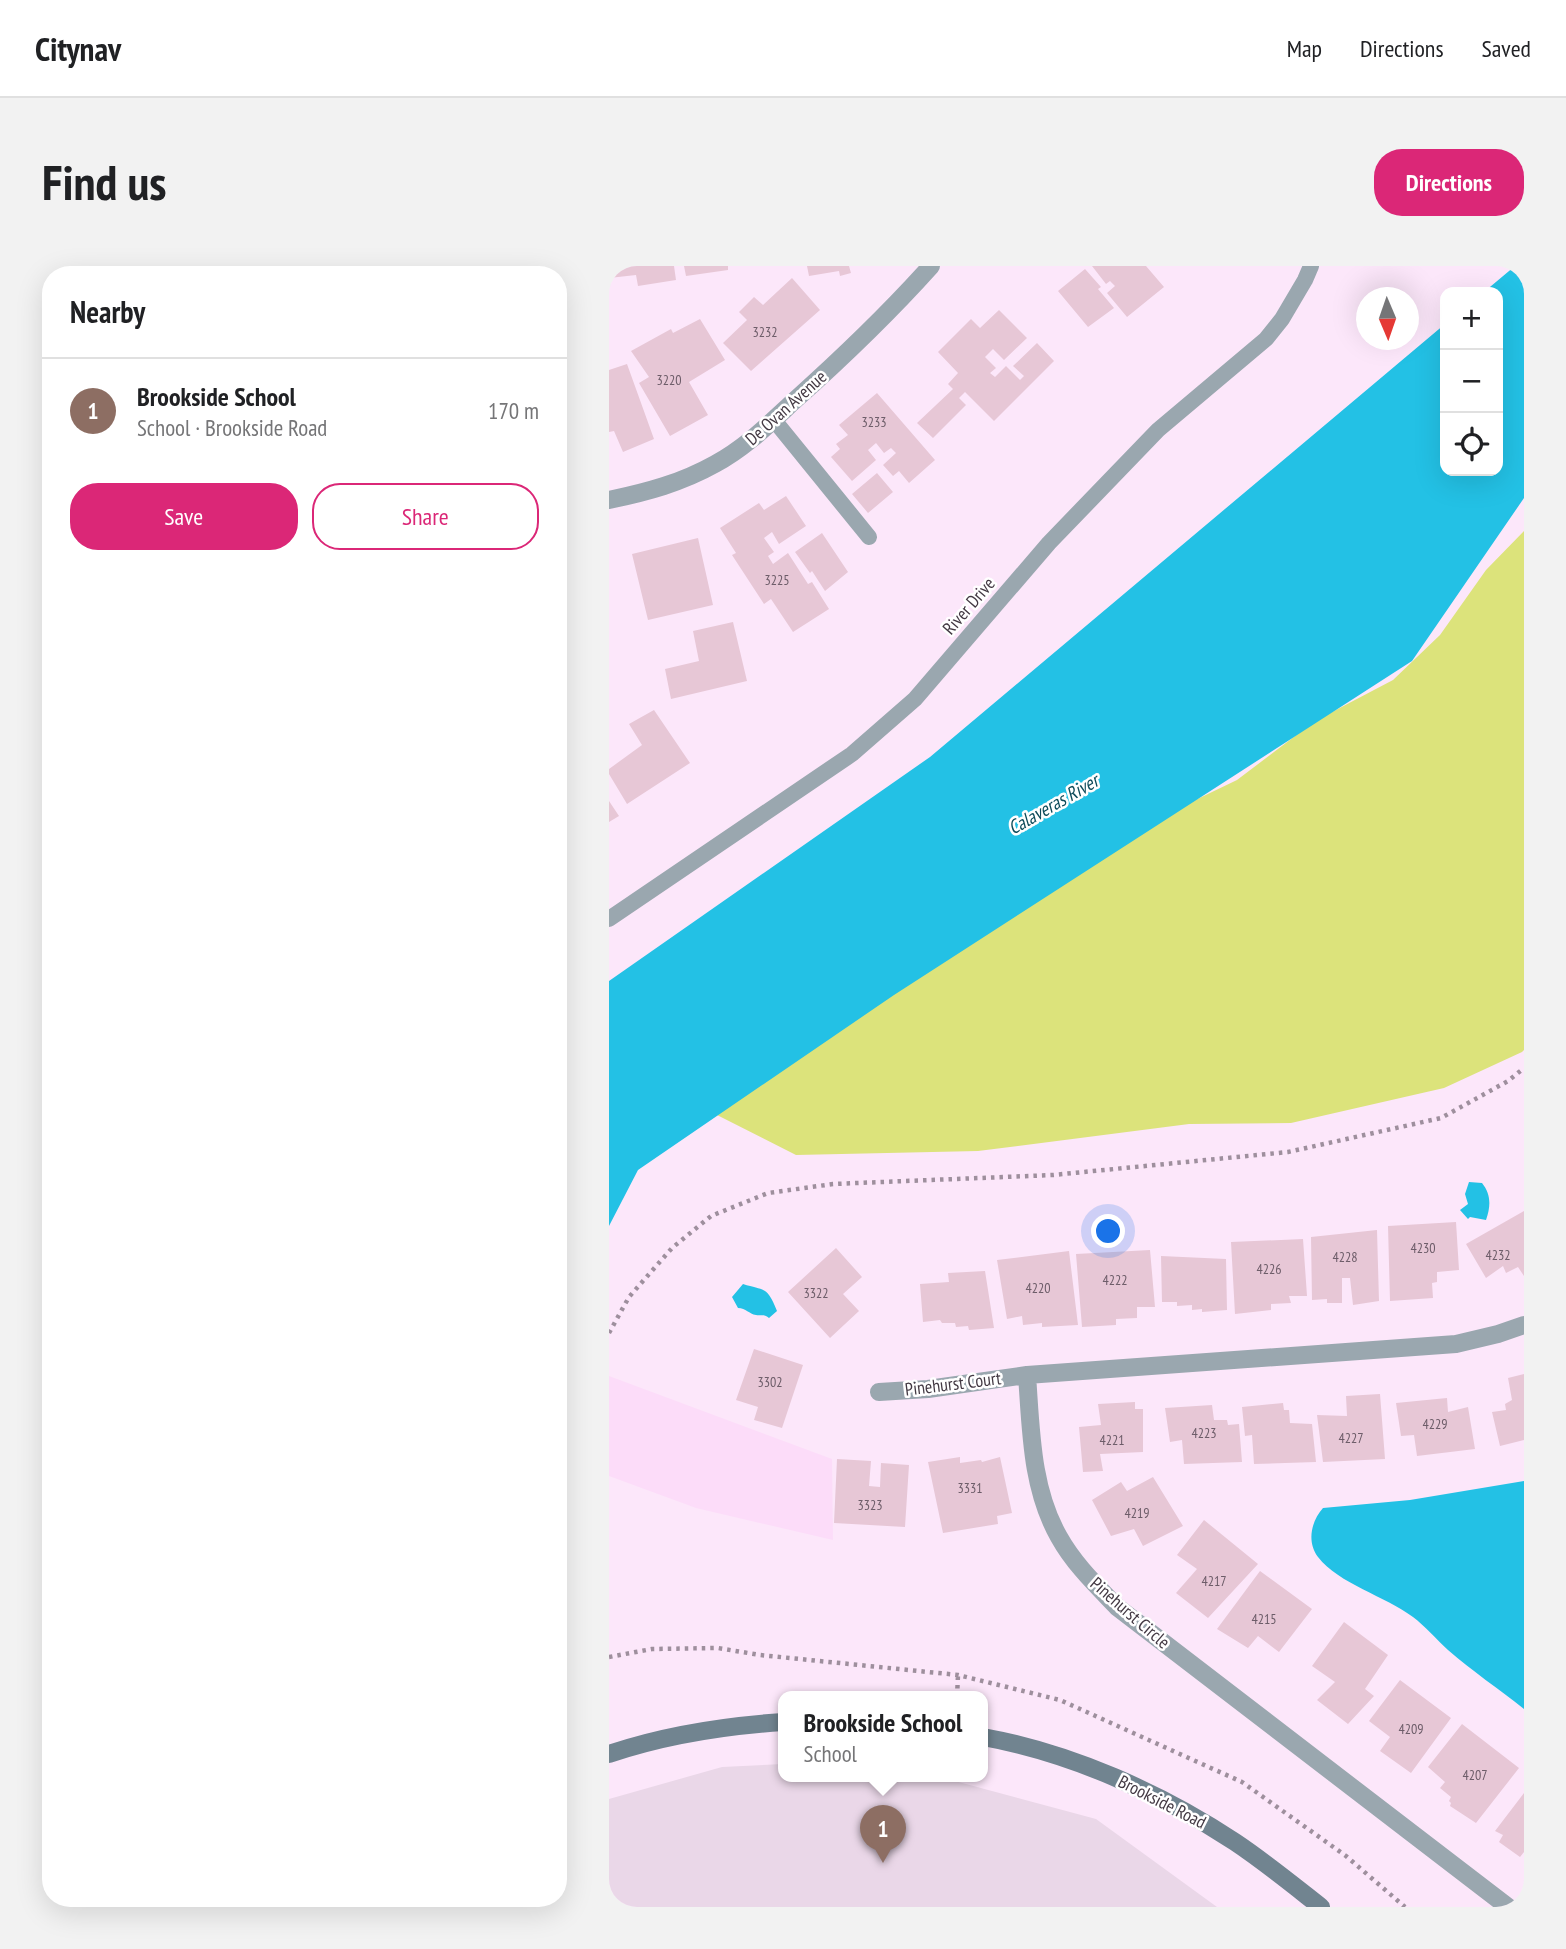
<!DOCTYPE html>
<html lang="en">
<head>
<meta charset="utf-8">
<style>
	body { margin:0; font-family:"PT Sans Narrow",sans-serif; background:#f2f2f2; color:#202124 }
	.controls { position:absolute; right:21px; top:21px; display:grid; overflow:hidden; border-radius:14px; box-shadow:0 7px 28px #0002 }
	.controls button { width:63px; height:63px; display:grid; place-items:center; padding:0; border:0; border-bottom:2px solid #e0e0e0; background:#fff; color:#202124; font:35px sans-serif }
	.compass { position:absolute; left:747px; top:21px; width:63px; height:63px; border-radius:50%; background:#fff; box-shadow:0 7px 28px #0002; rotate:178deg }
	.you { position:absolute; left:500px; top:966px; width:24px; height:24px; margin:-18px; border:5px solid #fff; border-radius:50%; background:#1a73e8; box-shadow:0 0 0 10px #1a73e833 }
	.badge { display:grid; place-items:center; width:46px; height:46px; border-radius:50%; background:#db2777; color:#fff; font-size:23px; font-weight:700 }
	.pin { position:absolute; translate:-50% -58px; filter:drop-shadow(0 2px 4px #0008) }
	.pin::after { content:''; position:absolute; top:37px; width:24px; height:21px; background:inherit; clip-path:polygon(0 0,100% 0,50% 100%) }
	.popup { position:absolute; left:169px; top:1425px; width:210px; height:91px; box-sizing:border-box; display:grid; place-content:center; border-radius:14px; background:#fff; filter:drop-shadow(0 2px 5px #0005); font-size:23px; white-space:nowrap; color:#757577 }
	.popup b { font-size:26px; color:#202124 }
	.popup::after { content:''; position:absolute; left:50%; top:100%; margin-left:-14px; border:14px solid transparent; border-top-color:#fff }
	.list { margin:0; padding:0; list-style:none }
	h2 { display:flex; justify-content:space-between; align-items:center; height:91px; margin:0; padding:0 28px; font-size:30px }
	h2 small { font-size:23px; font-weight:400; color:#757577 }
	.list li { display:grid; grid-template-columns:46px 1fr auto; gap:21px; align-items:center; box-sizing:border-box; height:105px; padding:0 28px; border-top:2px solid #e0e0e0 }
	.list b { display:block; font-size:26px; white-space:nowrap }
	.list p { margin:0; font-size:23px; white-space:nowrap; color:#757577 }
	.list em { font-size:23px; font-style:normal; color:#757577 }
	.actions { display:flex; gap:14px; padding:21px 28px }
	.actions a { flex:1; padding:16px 0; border:2px solid #db2777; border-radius:28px; text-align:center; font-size:24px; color:#db2777 }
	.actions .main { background:#db2777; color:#fff }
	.icon { flex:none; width:38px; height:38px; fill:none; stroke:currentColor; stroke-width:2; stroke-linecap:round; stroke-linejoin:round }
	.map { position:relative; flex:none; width:915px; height:1641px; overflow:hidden; border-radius:28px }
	header { display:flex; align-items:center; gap:42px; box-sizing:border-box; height:98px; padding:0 35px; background:#fff; border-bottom:2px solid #e0e0e0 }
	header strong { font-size:33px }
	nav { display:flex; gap:38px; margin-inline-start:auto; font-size:24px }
	.intro { display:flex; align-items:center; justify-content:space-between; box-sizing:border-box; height:168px; padding:0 42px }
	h1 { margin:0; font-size:49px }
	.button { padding:18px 32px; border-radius:28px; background:#db2777; color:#fff; font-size:24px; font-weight:700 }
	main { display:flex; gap:42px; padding:0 42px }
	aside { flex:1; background:#fff; border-radius:28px; box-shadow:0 7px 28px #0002 }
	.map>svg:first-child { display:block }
	.built { fill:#fcdcf9 }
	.education { fill:#ead7e8 }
	.green { fill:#dce37b }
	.water { fill:#23c1e5 }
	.building { fill:#e7c7d6 }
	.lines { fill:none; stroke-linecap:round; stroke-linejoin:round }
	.path { stroke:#9e8f9d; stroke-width:4.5; stroke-dasharray:3.5 5; stroke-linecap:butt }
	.lane { stroke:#9aa7af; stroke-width:16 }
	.street { stroke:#9aa7af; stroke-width:18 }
	.secondary { stroke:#718490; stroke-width:18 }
	.labels { text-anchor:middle; stroke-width:5; stroke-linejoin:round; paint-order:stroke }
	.number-label { font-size:14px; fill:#6c5c68 }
	.street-label { font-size:18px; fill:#433943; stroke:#fff }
	.water-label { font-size:19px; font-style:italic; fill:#0d4b5a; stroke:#fff }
</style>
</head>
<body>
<header>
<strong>Citynav</strong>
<nav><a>Map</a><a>Directions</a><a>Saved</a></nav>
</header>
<div class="intro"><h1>Find us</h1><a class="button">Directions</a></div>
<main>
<aside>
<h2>Nearby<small></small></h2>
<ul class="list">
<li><span class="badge" style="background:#8d6e63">1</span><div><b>Brookside School</b><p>School · Brookside Road</p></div><em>170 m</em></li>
</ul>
<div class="actions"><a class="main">Save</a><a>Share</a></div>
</aside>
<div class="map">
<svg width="915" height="1641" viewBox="0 0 915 1641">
	<rect width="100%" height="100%" fill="#fce7fa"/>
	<path class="built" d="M0,1110l223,83 1,81 -137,-32 -87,-32z"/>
	<path class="education" d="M174,1498v13h157l156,42 121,88h-608v-108l113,-32z"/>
	<path class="green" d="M915,265v519l-2,2 -78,36 -153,35 -102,1 -211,27 -182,4 -81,-41 420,-285 102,-49 78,-59 78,-41 47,-45 46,-65z"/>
	<path class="water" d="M906,0h9v232l-112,163 -518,334 -256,175 -29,56v-245l321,-224 515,-433v147h53v-179h-14z
		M860,916l13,1c9,11 9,23 4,37l-16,-3 -2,2 -8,-9 8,-6 -3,-10z
		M134,1018c22,7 24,2 34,27l-8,7c-5,-4 -7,-2 -13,-3 -7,-1 -10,-7 -18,-7l-6,-11z
		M915,1215v228c-25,-20 -52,-38 -76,-59 -12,-11 -23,-24 -35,-33 -28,-21 -74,-33 -95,-60 -12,-16 -6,-37 5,-49l87,-8z"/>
	<path class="building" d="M0,0h65l2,14 -38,6 -2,-11 -27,3z
		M75,0h44v4l-42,6z
		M198,0h42l2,7 -11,3 -1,-5 -30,5z
		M483,0h54l18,21 -37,30 -20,-24 8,-7 -5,-5 -4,3z
		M476,3l16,18 -3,2 16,19 -26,19 -30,-36z
		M183,12l28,32 -69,61 -28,-28 24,-23 -8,-8 15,-15 9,8z
		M390,44l28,28 -23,22 -11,-11 -8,8 11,11 -6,5 5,4 11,-11 14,14 4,-4 -11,-10 24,-23 17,18 -60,60 -29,-29 -6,6 7,7 -33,33 -16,-15 36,-34 -5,-5 10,-11 -20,-21 33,-33 9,9z
		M91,53l25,41 -36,22 19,33 -38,21 -31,-53 10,-6 -18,-26 40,-22 2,4z
		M18,98l27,75 -31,13 -9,-21 -5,1v-62z
		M268,127l58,67 -26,23 -10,-12 -6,5 -10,-11 13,-12 -5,-5 -7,5 -8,-10 -8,7 8,10 -24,21 -21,-24 9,-8 -4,-5 12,-9 -9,-10z
		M268,207l16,19 -25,21 -16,-19z
		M177,230l20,30 -27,18 -7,-12 -8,6 10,14 -6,4 5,8 15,-11 20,31 4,-2 17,27 -36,23 -22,-33 -7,5 -32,-49 4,-2 -16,-25 39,-25 5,7z
		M213,267l26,39 -23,19 -13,-20 -2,2 -15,-21z
		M89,272l15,67 -65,15 -16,-66z
		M124,356l14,59 -76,18 -6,-30 34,-8 -6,-30z
		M45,444l36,53 -63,41 -18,-30v-5l33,-24 -13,-21z
		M0,535l10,15 -10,6z
		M915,945v65l-6,-9 -12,6 -3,-7 -17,12 -20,-34z
		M847,956l3,48 -22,2v10l-5,1 1,15 -43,3 -2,-75z
		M768,964l2,71 -26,4 -3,-27h-8v25h-15v-4l-15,1 -1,-63z
		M694,973l4,57h-18l2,7 -20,1v6l-36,4 -4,-72z
		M227,982l26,29 -19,17 16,17 -29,27 -42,-46z
		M541,984l5,57h-18v11l-21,1v6l-34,2 -6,-73z
		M460,985l9,74 -36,2v-4l-19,2 -1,-9 -15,3 -10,-59z
		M552,990l65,3 1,51 -25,2v-3l-10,1v-5l-15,1v-4h-15z
		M376,1005l9,57 -25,2 -1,-4 -12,1 -1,-4h-13l-2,-3 -17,2 -3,-38 29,-2 -1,-9z
		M145,1083l49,16 -21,63 -28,-8 4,-13 -22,-7z
		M915,1108v66l-24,6 -8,-34 14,-2 -1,-6 7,-4 -4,-22z
		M771,1128l5,65 -62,3 -6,-47 30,1 -1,-20z
		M838,1132l1,14 20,-5 7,42 -58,7 -3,-21 -13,1 -5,-33z
		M526,1136v7h8v43l-43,2 3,17 -20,1 -4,-45 22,-2 -3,-21z
		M674,1137l1,7h5l1,13 22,1 4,38 -62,2 -2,-29 -7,1 -3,-29z
		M603,1139l2,15h13l1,5 11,-1 3,38 -58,2 -2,-24 -12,2 -5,-34z
		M351,1191v6l21,-3 1,2 18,-5 12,56 -15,3 1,8 -55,9 -15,-71z
		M228,1193l34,2 -2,25 11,1 1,-24 28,2 -4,62 -71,-4z
		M544,1211l30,49 -40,20 -9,-17 -23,7 -19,-36 29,-18 6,9z
		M595,1254l54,44 -50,54 -32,-25 21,-24 -20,-14z
		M651,1305l52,38 -33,43 -21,-16 -10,12 -31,-19z
		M735,1356l44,33 -23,34 9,7 -26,28 -31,-24 18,-18 -23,-16z
		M791,1414l51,38 -40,55 -31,-22 10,-14 -21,-16z
		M853,1458l57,44 -43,55 -26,-17 1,-3 -2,-2 2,-4 -11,-9 5,-6 -17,-15z
		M915,1527v59l-4,5 -21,-15 4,-7 -8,-4z"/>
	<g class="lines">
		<path class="path" d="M0,1067l20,-36 43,-49 39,-32 57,-23 65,-9 220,-9 235,-23 153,-34 67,-37 16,-13
			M0,1391l43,-8 66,-1 42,7 198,20 102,25 182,82 104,74 59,51
			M348,1431l1,-22"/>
		<path class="lane" d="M165,154l95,117
			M0,653l243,-165 63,-55 134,-156 109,-113 108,-91 16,-20 23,-39 6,-14"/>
		<path class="street" d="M0,234c38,-8 72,-17 106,-36 30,-16 54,-40 79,-63 48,-43 94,-87 137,-135
			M418,1109c4,54 4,113 32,162 15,27 37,48 58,70l391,300
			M270,1126l49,-3 99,-14 429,-31 42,-10 26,-9"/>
		<path class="secondary" d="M374,1471c88,16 178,56 252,105 30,20 58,43 86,65
			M0,1488c56,-19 115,-28 174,-32"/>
	</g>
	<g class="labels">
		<g class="number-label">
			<text x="156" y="71">3232</text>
			<text x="60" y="119">3220</text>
			<text x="265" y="161">3233</text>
			<text x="168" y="319">3225</text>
			<text x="814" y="987">4230</text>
			<text x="889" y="994">4232</text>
			<text x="736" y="996">4228</text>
			<text x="660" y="1008">4226</text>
			<text x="506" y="1019">4222</text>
			<text x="429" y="1027">4220</text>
			<text x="207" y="1032">3322</text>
			<text x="161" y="1121">3302</text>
			<text x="826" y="1163">4229</text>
			<text x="595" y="1172">4223</text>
			<text x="742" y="1177">4227</text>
			<text x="503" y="1179">4221</text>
			<text x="361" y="1227">3331</text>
			<text x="261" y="1244">3323</text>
			<text x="528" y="1252">4219</text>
			<text x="605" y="1320">4217</text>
			<text x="655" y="1358">4215</text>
			<text x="802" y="1468">4209</text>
			<text x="866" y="1514">4207</text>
		</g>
		<g class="street-label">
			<text transform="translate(177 142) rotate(-42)" y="6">De Ovan Avenue</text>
			<text transform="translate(360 340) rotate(-49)" y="6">River Drive</text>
			<text transform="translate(344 1118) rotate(-7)" y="6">Pinehurst Court</text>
			<text transform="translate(521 1347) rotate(41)" y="6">Pinehurst Circle</text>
			<text transform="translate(553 1536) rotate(27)" y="6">Brookside Road</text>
		</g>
		<g class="water-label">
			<text transform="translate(444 538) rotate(-30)" y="7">Calaveras River</text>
		</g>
	</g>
</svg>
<div class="controls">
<button>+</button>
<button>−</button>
<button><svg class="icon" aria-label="locate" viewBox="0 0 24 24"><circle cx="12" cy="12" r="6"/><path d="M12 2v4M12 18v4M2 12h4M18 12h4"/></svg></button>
</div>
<svg class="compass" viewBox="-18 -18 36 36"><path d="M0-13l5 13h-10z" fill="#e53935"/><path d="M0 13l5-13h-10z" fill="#757577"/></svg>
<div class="you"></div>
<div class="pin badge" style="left:274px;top:1597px;background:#8d6e63">1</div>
<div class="popup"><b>Brookside School</b>School</div>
</div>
</main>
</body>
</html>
